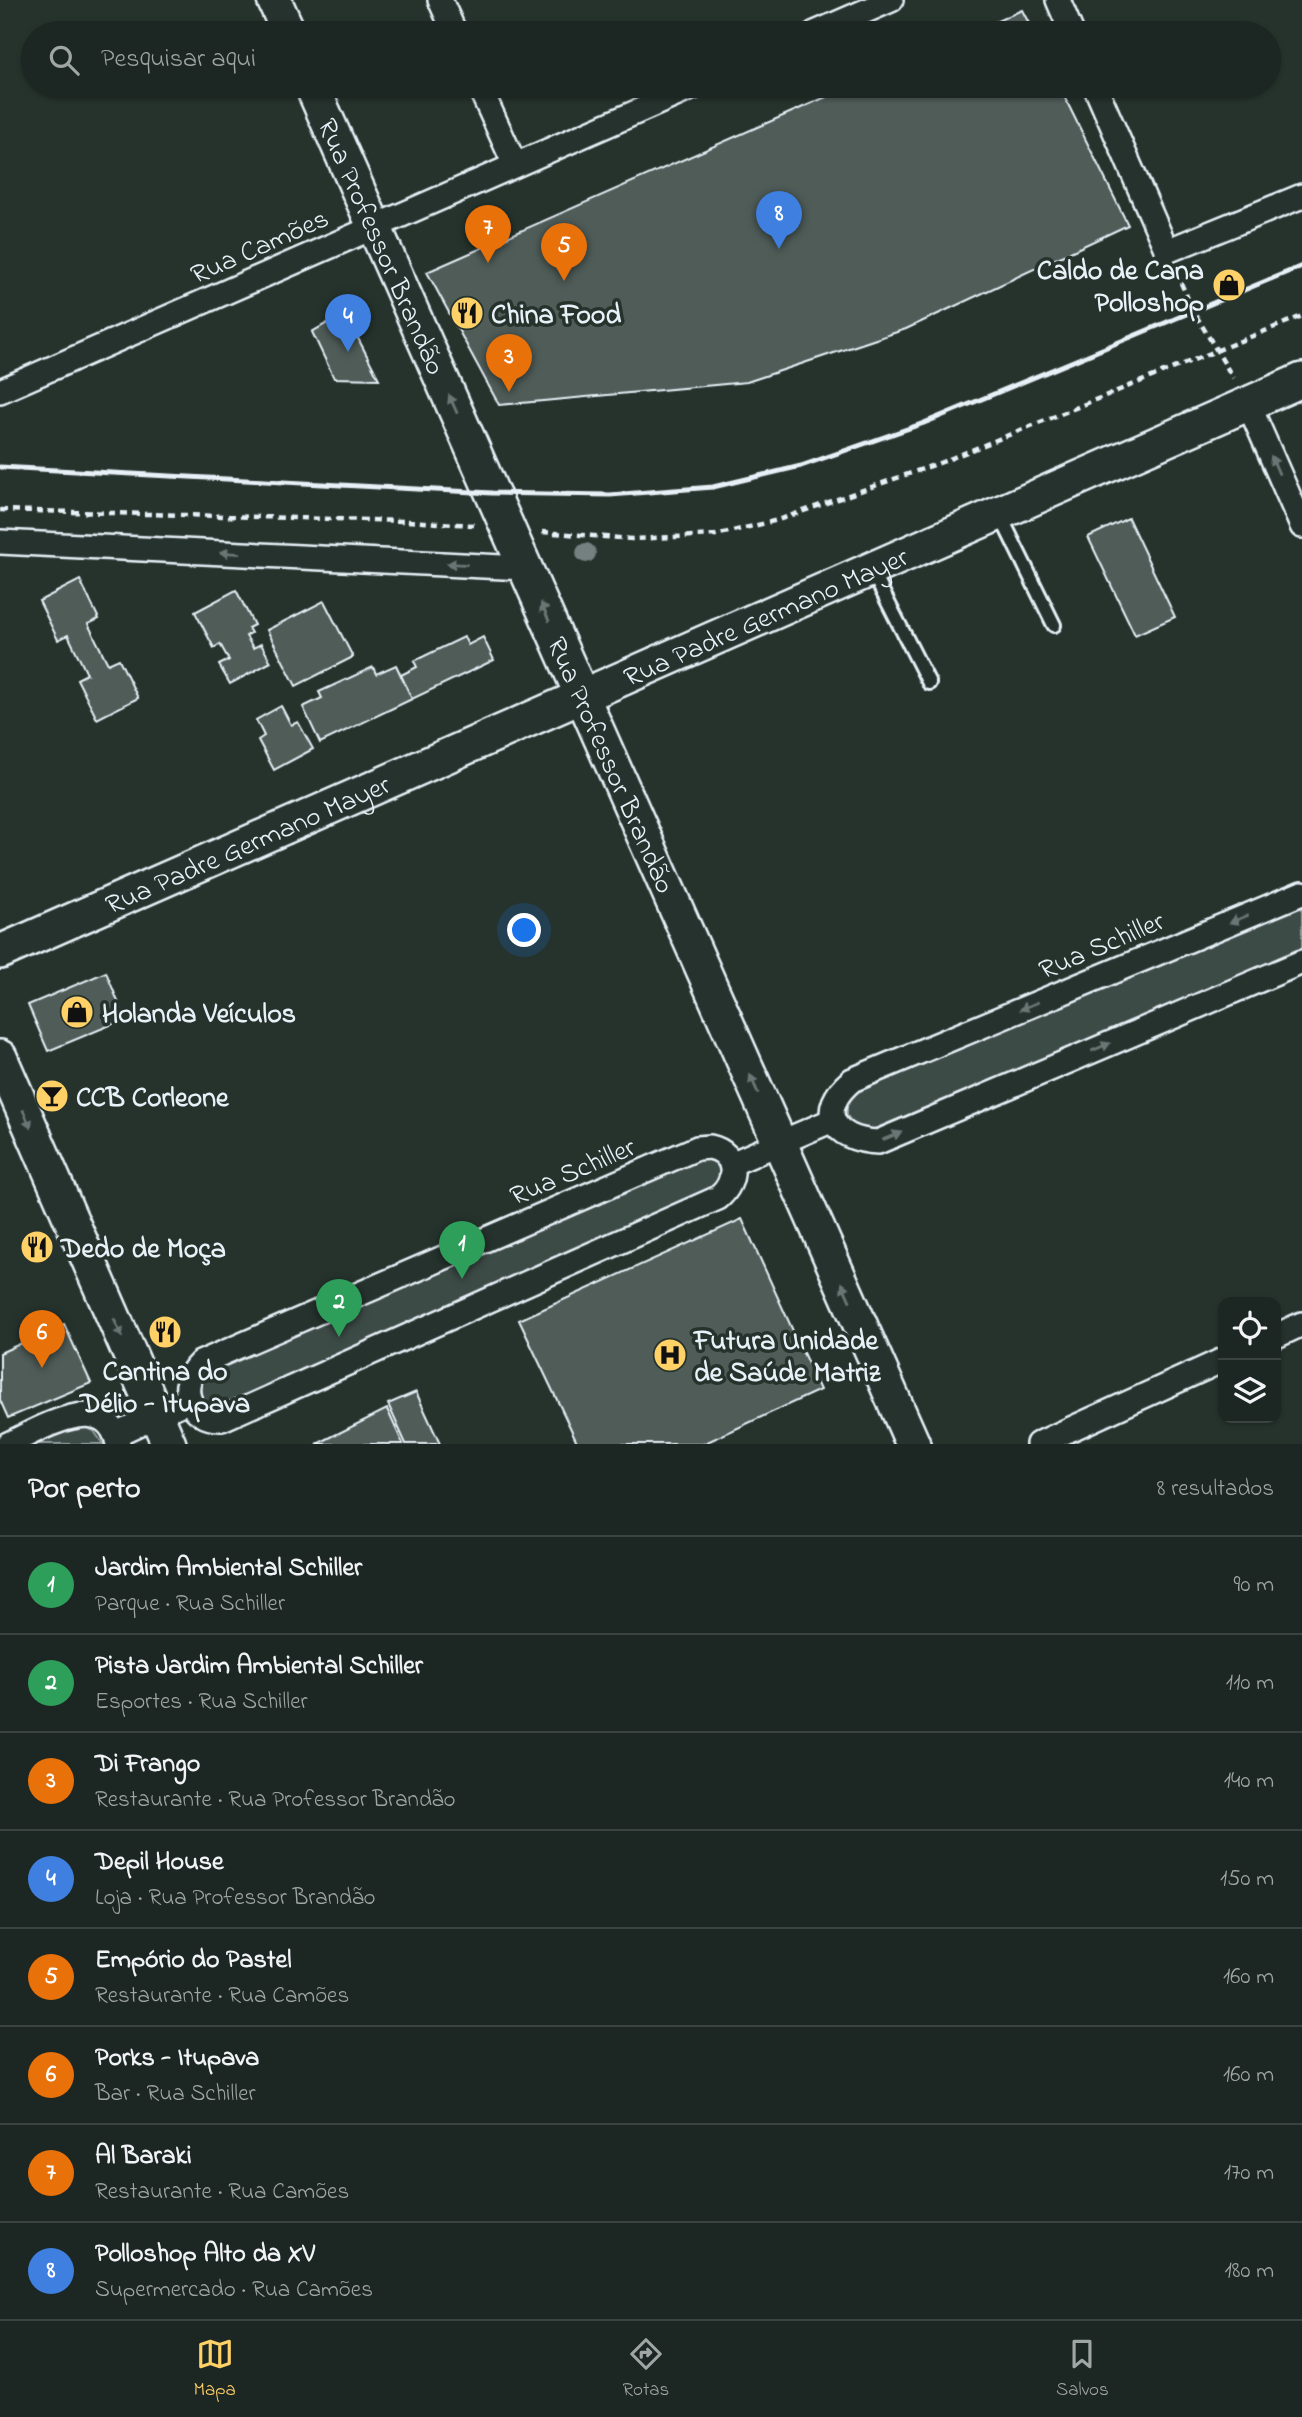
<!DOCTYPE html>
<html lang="pt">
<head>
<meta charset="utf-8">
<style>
	body { margin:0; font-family:"Indie Flower",sans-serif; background:#252e2a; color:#f1f3f6 }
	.controls { position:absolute; right:21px; bottom:21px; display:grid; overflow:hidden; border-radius:14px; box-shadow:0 2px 5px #0004 }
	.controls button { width:63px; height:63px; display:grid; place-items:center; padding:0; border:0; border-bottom:2px solid #3a4340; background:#1c2622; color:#f1f3f6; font:35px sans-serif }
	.you { position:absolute; left:525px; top:931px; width:24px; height:24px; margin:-18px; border:5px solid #fff; border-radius:50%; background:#1a73e8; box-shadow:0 0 0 10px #1a73e833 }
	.badge { display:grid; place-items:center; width:46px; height:46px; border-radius:50%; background:#ffd166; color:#fff; font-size:23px; font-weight:700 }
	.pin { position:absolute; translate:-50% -58px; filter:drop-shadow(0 2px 4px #0008) }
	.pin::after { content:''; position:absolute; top:37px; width:24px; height:21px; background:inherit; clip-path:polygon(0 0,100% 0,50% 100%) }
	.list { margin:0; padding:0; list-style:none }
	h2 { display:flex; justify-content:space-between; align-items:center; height:91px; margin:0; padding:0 28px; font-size:30px }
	h2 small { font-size:23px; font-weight:400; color:#a0a5a5 }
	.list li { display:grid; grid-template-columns:46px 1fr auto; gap:21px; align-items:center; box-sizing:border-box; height:98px; padding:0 28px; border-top:2px solid #3a4340 }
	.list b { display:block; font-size:26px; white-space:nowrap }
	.list p { margin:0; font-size:23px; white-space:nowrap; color:#a0a5a5 }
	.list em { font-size:23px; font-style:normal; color:#a0a5a5 }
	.icon { flex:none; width:38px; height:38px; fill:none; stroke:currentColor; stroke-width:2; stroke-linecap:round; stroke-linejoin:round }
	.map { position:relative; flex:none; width:1302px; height:1444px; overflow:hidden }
	.search { position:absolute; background:#1c2622; box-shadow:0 2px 5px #0004; left:21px; right:21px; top:21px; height:77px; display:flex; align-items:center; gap:18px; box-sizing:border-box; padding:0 24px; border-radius:38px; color:#a0a5a5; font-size:26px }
	.sheet { height:875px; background:#1c2622 }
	nav { display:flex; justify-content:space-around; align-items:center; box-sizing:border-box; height:98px; border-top:2px solid #3a4340; background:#1c2622; font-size:19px; color:#a0a5a5 }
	nav a { display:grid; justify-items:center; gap:4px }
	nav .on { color:#ffd166 }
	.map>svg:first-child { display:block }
	.green { fill:#3e4b47; stroke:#939ea0; stroke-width:2 }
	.building { fill:#505c59; stroke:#e8f1f8; stroke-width:2 }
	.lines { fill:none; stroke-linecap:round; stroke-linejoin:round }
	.lane-casing { stroke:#e8f1f8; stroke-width:18 }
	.street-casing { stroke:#e8f1f8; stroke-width:28 }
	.secondary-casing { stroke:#e8f1f8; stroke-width:38 }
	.path { stroke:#e8f1f8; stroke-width:4.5; stroke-dasharray:7 5; stroke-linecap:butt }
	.lane { stroke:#26332d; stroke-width:12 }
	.street { stroke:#26332d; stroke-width:23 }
	.secondary { stroke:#26332d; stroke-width:33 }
	.rail { stroke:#e8f1f8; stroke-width:5 }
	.tree { fill:#758080 }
	.oneway { fill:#6a7674 }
	.labels { text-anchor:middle; stroke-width:7; stroke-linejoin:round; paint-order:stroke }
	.street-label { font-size:28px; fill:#e8f1f8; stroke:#26332d }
	.poi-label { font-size:28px; font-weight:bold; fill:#e8f1f8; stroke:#26332d; text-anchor:start }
</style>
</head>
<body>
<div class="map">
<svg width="1302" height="1444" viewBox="0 0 1302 1444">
	<rect width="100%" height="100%" fill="#26332d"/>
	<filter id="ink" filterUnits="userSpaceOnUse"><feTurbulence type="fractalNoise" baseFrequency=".0143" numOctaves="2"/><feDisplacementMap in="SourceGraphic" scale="14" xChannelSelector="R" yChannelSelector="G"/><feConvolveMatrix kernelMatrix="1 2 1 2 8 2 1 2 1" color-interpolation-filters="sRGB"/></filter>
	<g filter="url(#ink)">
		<path class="green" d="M1302,905v46l-430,179 -16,-3 -9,-11v-15l10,-9z
			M700,1156l14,2 6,11v12l-7,7 -495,222 -11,-2 -8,-10 -2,-18 7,-9z
			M79,1425l15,6 9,13h-67z"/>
		<path class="building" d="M1022,10l12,23h-64z
			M851,86h208l69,139 -222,104 -159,53 -248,23 -72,-133z
			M345,313l34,66 -45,-1 -22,-46z
			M1128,518l47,99 -40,18 -47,-98z
			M80,580l19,39 -11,5 20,40 11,-5 19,39 -41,21 -20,-40 10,-5 -19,-39 -10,5 -19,-39z
			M236,590l18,35 -6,3 3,5 -5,3 7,12 8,-4 10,18 -41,22 -11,-19 10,-5 -9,-16 -6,4 -19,-36z
			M324,601l29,56 -57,29 -29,-56z
			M464,637l4,8 15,-8 11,23 -82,39 -11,-24 16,-8 -3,-6z
			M396,665l16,34 -92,44 -17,-36 19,-9 -3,-6 54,-25 3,7z
			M281,706l10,19 7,-3 15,27 -39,21 -16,-30 6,-4 -8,-16z
			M106,972l19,47 -77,32 -20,-46z
			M742,1219l78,171 -117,54h-125l-59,-124z
			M64,1324l27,59 -83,35 -8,-18v-47z
			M416,1392l24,52h-34l-18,-40z
			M387,1409l16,35h-86z"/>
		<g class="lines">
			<defs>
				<path id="lane" d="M1000,515l54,110
					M872,571l57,112"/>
				<path id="street" d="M440,0l15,33
					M1058,0l14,33
					M815,33l76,-33
					M479,86l36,79
					M1095,86l72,165 135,-55
					M0,391l696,-305
					M1248,403l54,123
					M0,542l525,26
					M1302,893l-450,187c-37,31 -19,60 26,62l424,-180
					M710,1147c28,6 28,35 8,51l-496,221c-33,1 -46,-33 -22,-56l497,-215z
					M731,1164l102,-44
					M1276,1336l26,-12
					M116,1434l73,-34
					M8,1444c31,-14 98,-57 110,0
					M1038,1444l185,-84"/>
				<g id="secondary">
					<path d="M274,0l15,33"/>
					<path id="s1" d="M312,86l601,1358"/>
					<path id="s2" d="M0,952l1302,-572"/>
					<path d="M0,1057l169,387"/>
				</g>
			</defs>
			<use href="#lane" class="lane-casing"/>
			<use href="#street" class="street-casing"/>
			<use href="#secondary" class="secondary-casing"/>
			<path class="path" d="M1176,272l18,40 39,66
				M0,510l406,11 68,4
				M542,532l90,7 84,-4 62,-15 164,-58 360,-146"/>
			<use href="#lane" class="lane"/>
			<use href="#street" class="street"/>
			<use href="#secondary" class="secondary"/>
			<path class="rail" d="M0,467l492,26 118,2 103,-8 88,-21 123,-43 378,-157"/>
		</g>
		<circle class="tree" cx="586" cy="553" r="10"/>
		<defs><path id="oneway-solid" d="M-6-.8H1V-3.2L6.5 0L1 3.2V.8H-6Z" transform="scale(1.75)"/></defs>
		<g class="oneway">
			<use href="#oneway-solid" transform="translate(453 404) rotate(-114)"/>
			<use href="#oneway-solid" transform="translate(1275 465) rotate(-114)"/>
			<use href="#oneway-solid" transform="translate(230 553) rotate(-177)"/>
			<use href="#oneway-solid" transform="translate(457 564) rotate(-177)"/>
			<use href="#oneway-solid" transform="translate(545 612) rotate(-114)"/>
			<use href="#oneway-solid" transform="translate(1239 919) rotate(157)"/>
			<use href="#oneway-solid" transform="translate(1029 1006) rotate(157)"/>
			<use href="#oneway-solid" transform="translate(1101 1047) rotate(-23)"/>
			<use href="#oneway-solid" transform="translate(754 1084) rotate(-114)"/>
			<use href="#oneway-solid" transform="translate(27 1119) rotate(66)"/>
			<use href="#oneway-solid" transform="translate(892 1136) rotate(-23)"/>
			<use href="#oneway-solid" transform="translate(846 1292) rotate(-114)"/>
			<use href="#oneway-solid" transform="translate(118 1328) rotate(66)"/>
		</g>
	</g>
	<defs>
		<symbol id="shop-disc" viewBox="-11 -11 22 22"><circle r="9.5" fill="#ffd166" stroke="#26332d"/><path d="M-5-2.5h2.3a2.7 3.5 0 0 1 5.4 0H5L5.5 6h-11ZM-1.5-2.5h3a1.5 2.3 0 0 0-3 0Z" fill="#111"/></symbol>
		<symbol id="restaurant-disc" viewBox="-11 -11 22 22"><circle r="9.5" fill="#ffd166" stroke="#26332d"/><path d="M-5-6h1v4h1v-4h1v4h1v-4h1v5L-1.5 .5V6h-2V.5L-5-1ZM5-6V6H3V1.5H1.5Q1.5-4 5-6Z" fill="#111"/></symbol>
		<symbol id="bar-disc" viewBox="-11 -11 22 22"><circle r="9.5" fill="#ffd166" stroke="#26332d"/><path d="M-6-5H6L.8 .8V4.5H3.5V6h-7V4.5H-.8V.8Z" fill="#111"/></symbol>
		<symbol id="hospital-disc" viewBox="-11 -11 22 22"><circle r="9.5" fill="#ffd166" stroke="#26332d"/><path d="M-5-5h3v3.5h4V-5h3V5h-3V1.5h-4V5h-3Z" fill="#111"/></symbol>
	</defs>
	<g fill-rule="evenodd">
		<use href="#shop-disc" x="1210" y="266" width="38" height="38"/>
		<use href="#restaurant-disc" x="448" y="294" width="38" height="38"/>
		<use href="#shop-disc" x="58" y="993" width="38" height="38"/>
		<use href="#bar-disc" x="33" y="1077" width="38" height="38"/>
		<use href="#restaurant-disc" x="18" y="1228" width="38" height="38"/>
		<use href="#restaurant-disc" x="146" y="1313" width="38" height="38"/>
		<use href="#hospital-disc" x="651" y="1336" width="38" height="38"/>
	</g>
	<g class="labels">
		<g class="street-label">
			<text transform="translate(259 245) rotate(-24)" y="10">Rua Camões</text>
			<text dy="10" stroke="none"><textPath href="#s1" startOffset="175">Rua Professor Brandão</textPath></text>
			<text dy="10" stroke="none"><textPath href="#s2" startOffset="836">Rua Padre Germano Mayer</textPath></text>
			<text dy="10" stroke="none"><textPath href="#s1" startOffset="742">Rua Professor Brandão</textPath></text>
			<text dy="10" stroke="none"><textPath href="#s2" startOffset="270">Rua Padre Germano Mayer</textPath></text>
			<text transform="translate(1101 944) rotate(-23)" y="10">Rua Schiller</text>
			<text transform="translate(572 1170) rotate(-23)" y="10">Rua Schiller</text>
		</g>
		<g class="poi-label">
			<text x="1204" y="279" text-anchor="end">Caldo de Cana<tspan x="1204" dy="32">Polloshop</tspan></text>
			<text x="491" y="323">China Food</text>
			<text x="102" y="1022">Holanda Veículos</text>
			<text x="76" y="1106">CCB Corleone</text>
			<text x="61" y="1257">Dedo de Moça</text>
			<text x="694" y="1349">Futura Unidade<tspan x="694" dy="32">de Saúde Matriz</tspan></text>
			<text x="165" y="1380" text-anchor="middle">Cantina do<tspan x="165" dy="32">Délio - Itupava</tspan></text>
		</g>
	</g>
</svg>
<div class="controls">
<button><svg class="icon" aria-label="locate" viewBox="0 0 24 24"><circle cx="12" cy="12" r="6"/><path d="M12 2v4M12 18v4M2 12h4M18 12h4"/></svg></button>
<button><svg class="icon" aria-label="layers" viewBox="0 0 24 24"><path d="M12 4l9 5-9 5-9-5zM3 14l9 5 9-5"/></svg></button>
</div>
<div class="you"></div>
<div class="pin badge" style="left:462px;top:1279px;background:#2e9e5b">1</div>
<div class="pin badge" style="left:339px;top:1337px;background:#2e9e5b">2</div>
<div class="pin badge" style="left:509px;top:392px;background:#e8710a">3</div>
<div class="pin badge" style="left:348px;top:352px;background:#3f7fe0">4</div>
<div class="pin badge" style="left:564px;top:281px;background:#e8710a">5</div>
<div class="pin badge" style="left:42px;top:1368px;background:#e8710a">6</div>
<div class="pin badge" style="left:488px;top:263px;background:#e8710a">7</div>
<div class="pin badge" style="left:779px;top:249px;background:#3f7fe0">8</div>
<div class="search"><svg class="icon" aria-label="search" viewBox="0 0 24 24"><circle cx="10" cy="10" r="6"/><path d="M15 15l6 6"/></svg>Pesquisar aqui</div>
</div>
<section class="sheet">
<h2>Por perto<small>8 resultados</small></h2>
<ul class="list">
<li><span class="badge" style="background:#2e9e5b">1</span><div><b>Jardim Ambiental Schiller</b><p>Parque · Rua Schiller</p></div><em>90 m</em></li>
<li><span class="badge" style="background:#2e9e5b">2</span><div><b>Pista Jardim Ambiental Schiller</b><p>Esportes · Rua Schiller</p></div><em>110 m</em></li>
<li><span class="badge" style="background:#e8710a">3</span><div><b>Di Frango</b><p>Restaurante · Rua Professor Brandão</p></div><em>140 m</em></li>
<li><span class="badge" style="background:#3f7fe0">4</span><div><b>Depil House</b><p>Loja · Rua Professor Brandão</p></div><em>150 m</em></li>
<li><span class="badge" style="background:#e8710a">5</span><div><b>Empório do Pastel</b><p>Restaurante · Rua Camões</p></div><em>160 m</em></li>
<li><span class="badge" style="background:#e8710a">6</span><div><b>Porks - Itupava</b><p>Bar · Rua Schiller</p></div><em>160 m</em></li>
<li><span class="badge" style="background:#e8710a">7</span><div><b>Al Baraki</b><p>Restaurante · Rua Camões</p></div><em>170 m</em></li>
<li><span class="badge" style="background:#3f7fe0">8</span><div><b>Polloshop Alto da XV</b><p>Supermercado · Rua Camões</p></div><em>180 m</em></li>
</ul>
</section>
<nav>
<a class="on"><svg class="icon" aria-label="map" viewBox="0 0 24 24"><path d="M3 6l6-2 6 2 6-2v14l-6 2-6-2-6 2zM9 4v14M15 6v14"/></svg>Mapa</a>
<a><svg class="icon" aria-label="directions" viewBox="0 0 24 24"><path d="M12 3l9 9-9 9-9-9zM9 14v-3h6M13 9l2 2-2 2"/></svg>Rotas</a>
<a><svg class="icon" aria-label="saved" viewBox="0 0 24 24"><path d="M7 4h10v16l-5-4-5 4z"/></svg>Salvos</a>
</nav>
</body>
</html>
